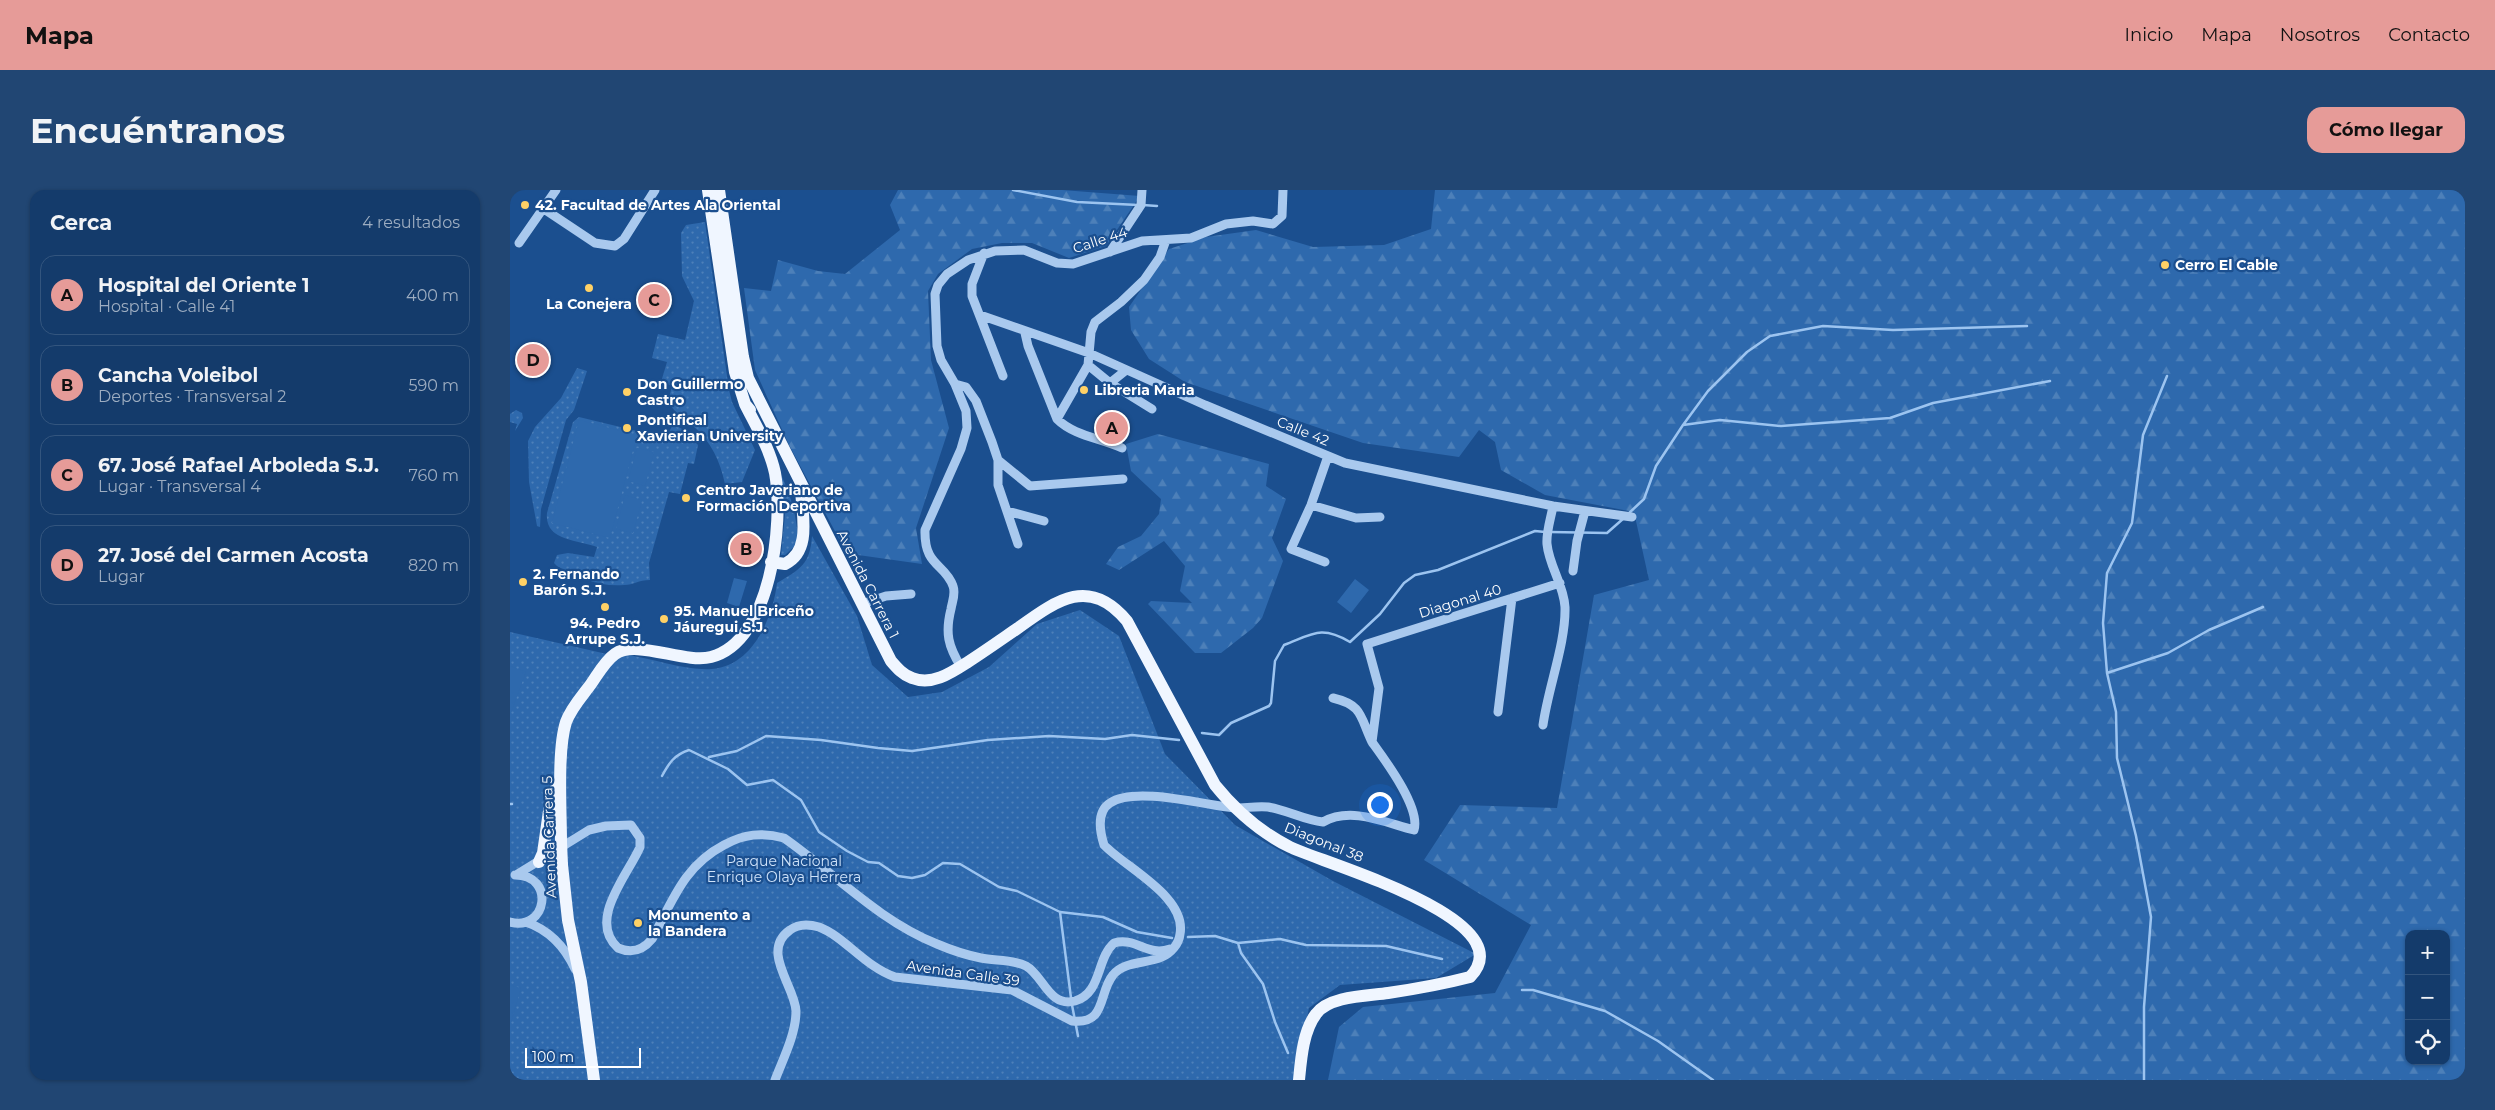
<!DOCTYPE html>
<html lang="es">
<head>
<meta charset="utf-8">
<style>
	body { margin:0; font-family:Montserrat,sans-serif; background:#214673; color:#f1f3f6 }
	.controls { position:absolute; right:15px; bottom:15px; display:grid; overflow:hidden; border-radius:10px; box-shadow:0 1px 4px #0004 }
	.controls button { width:45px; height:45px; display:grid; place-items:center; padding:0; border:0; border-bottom:1px solid #33557e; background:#143b6b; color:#f1f3f6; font:25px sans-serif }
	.scale { position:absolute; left:15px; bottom:12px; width:116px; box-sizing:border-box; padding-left:5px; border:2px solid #fff; border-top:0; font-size:14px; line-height:18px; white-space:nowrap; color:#fff; -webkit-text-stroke:4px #1b4f8f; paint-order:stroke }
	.you { position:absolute; left:869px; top:614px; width:18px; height:18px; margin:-12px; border:4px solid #fff; border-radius:50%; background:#1a73e8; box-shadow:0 0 0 8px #1a73e833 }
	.badge { display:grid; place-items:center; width:32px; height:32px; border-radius:50%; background:#e69b98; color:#111; font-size:16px; font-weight:700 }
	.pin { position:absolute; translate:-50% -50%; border:2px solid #fff; box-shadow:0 1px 5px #0006 }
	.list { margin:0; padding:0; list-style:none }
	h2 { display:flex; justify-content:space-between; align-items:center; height:65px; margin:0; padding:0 20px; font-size:21px }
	h2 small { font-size:16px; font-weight:400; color:#9dadc1 }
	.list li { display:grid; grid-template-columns:32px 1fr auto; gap:15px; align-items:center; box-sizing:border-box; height:80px; margin:0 10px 10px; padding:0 10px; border:1px solid #33557e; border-radius:15px }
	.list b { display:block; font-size:19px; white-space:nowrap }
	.list p { margin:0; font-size:16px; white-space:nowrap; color:#9dadc1 }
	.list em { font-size:16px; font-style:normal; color:#9dadc1 }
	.icon { flex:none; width:28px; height:28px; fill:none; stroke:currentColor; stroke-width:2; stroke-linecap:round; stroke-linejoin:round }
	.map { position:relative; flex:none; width:1955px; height:890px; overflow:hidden; border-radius:15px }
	header { display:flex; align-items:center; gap:30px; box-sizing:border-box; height:70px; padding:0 25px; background:#e69b98; color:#111 }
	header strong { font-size:24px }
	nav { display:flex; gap:28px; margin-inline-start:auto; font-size:18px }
	.intro { display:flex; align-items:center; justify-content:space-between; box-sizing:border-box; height:120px; padding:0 30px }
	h1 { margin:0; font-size:35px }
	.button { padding:12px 22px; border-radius:15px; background:#e69b98; color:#111; font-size:18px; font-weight:700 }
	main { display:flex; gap:30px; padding:0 30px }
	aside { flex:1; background:#143b6b; border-radius:15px; box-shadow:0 1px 4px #0004 }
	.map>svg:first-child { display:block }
	.green { fill:url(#green-dots) }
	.forest { fill:url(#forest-firs); fill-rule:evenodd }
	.pitch { fill:#2e69ad }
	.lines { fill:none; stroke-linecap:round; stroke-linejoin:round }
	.stream { stroke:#9cc4f0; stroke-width:2.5 }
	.minor { stroke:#a9c9ee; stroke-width:9 }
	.major { stroke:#f0f6ff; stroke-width:12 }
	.major-bridge { stroke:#f0f6ff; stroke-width:12 }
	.poi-dot { fill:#ffd166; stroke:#1b4f8f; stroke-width:2 }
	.labels { text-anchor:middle; stroke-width:4.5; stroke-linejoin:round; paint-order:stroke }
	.poi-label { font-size:14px; font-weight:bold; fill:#fff; stroke:#1b4f8f; text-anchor:start }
	.street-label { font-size:14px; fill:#fff; stroke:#1b4f8f }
	.park-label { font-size:14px; fill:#cfe3fa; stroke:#1b4f8f }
</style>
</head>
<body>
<header>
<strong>Mapa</strong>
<nav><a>Inicio</a><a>Mapa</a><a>Nosotros</a><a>Contacto</a></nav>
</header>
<div class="intro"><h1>Encuéntranos</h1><a class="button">Cómo llegar</a></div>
<main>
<aside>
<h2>Cerca<small>4 resultados</small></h2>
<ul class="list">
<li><span class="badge">A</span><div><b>Hospital del Oriente 1</b><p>Hospital · Calle 41</p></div><em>400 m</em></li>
<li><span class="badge">B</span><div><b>Cancha Voleibol</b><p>Deportes · Transversal 2</p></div><em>590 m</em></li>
<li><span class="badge">C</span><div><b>67. José Rafael Arboleda S.J.</b><p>Lugar · Transversal 4</p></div><em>760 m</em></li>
<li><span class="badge">D</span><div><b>27. José del Carmen Acosta</b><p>Lugar</p></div><em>820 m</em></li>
</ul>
</aside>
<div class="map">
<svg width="1955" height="890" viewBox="0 0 1955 890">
	<defs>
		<pattern id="green-dots" width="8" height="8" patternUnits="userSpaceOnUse" patternTransform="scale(1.25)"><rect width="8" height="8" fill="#2e69ad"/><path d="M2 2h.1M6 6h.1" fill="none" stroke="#4d80b9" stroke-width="1.8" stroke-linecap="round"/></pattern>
		<pattern id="forest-firs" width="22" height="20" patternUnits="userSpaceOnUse" patternTransform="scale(1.25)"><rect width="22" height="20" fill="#2e69ad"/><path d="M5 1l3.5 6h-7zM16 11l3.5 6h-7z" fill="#4d80b9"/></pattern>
	</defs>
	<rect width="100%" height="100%" fill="#1b4f8f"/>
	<path class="green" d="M195,32l24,168 3,12 23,48 -13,32 -17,2c-5,-23 -14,-43 -32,-58 -11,-9 -17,-12 -25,-24l4,-16 -11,-4 6,-20 -15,-4 6,-24 27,6 9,-39 -12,-25 -1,-43 5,-8z
		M67,178l10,3 -13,39 -8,10 -25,89 -1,18 -3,-1 -8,-44 -1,-41 7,-14 26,-29z
		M6,220l6,3 1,5 -8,13 2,-7 -7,-2v-8z
		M69,227l87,21 7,-14 11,6 14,15 -4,19 -6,-1 -8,31 -11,-2 -20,71 1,17c-12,0 -16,5 -26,5 -25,2 -45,-7 -67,-19l-3,-3 3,-8 11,-2 26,4 3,-10c-19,-7 -53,-6 -50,-34l26,-91z
		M268,279c13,24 19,47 20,74l-13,12h-4l4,-40z
		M302,346l45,80 15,49 36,32 34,-5 47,-25 48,-43 43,-14 39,26 46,118 70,71 98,56 143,73 -40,24 -96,7 -31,23 -15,72h-784v-448l110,25 8,-2c26,4 59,16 84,14 41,-3 61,-52 65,-86 24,-14 33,-19 35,-47z"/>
	<path class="forest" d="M388,0h164l78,6 -34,50 -37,12 -37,-15h-30l-30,6 -34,25 -10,17 3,69 18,68 -33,100 6,36 -71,-10 -6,-4 -56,-105 -34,-75 -11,-82 27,3 7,-31 40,11 27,3 55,-44 -10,-25z
		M925,0h1030v890h-1137l11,-53 24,-20 132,-14 36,-68 -107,-65 36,-55 97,3 37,-213 55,-15 -15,-68 -89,-17 -44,-25 -6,-28 -16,-12 -20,27 -96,-14 -178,-61 -36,-23 -18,-29 -2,-23 40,-58 37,-12 50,-7 57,17 71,-2 47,-16zM1899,744h37v127h-37z
		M648,244l111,30 -3,22 20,13 -14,39 11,23 -21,57 -9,10 -32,25h-26l-47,-49 3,-3 41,2 -12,-12 5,-25 -21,-25 -45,29 -13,-6 12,-17 23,-11 18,-22 2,-15 -30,-28 -5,-27z"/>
	<path class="pitch" d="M69,230l58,15 -27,103 -58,-15z
		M127,258l17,4 -9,34 -17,-5z
		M115,305l17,5 -9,33 -17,-4z
		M231,341l15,2 -6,33 -14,-2z
		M224,388l13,3 -8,26 -12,-4z
		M845,389l14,11 -18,23 -14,-11z
		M0,476l16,6 -16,43z
		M0,795l11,3 -11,38z"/>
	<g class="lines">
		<path class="stream" d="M503,0l64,12 61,3
			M633,15l14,1
			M1173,235l25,-34 39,-39 23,-16 53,-10 70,4 134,-4
			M1118,324l16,-15 12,-33 27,-41 37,-5 61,6 109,-8 43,-15 117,-22
			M1040,342l57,1 17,-15
			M1597,483l61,-20 41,-23 54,-23
			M692,543l17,2 12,-12 38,-17 2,-3 4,-42 9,-16c29,-11 37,-20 66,-3l30,-28 24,-31 11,-8 23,-5 97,-39 10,1
			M199,567l28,-6 29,-15 55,4 57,8 34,3 76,-11 61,-4 56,3 27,-4 47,5
			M152,586c7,-13 12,-21 27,-26l39,19 19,16 26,-5 28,20 18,32 28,19 21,11 11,1 19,13 14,2 13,-3 18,-12 17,1 39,23 18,4 43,21 43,5 34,15 35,6
			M0,614h2
			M550,722l11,86
			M678,747l27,-1 23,7 42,-4 26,6 80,1 56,13
			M728,753l3,10 22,31 12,38 13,31
			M1012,800h11l72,21 53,30 55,39
			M562,815l6,31
			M1634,890v-73l7,-90 -15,-81 -19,-78 -1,-46 -9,-39 -4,-50 4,-50 25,-50 11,-88 24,-59"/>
		<path class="minor" d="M34,19l51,34 20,3 9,-7 31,-49
			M9,53l37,-53
			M600,62l31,-47 1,-15
			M474,63l-12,31v12l31,80
			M470,125l109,38 116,52 140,58 208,43 79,11
			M515,143l3,13 29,73c17,17 44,19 65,29
			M578,175l22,18 42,26
			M600,193l15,-12
			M445,194l11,3 10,14 16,41 6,18v25l20,59
			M547,229l31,-54 3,-33 4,-10 26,-20 23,-22 16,-23 6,-17
			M488,270l32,26 93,-7
			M801,315l45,13 24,-1
			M497,321l37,10
			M815,372l-34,-13 20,-44 17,-49
			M1063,381l4,-30 8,-30
			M352,414l24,-8 25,-2
			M451,477c-13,-21 -16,-34 -10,-58 1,-7 5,-15 2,-23 -8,-23 -29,-19 -28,-56l36,-81 6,-21 -1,-17 -11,-27 -14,-24 -4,-14 -2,-52 3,-9 9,-11 21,-14 27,-9 29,-1 33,13 16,1 69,-23 49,-3 35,-14 27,-3 20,3 9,-8 1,-26
			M823,508c30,7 27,19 39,44
			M988,522l14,-114
			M1033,535c5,-37 23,-82 22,-118 -1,-22 -16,-41 -18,-63 -1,-12 4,-26 6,-38
			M6,685l73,-45 17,-4 25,-1 9,13v9c-12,28 -53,73 -22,101 14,6 25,2 34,-9 21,-39 32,-73 72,-94 20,-11 38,-13 60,-7 50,35 95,83 153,106 14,6 29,11 44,14 14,3 31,1 45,8 17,9 23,42 49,35 27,-8 21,-42 39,-58 23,-6 33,14 56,6
			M0,732c37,10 46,-47 5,-47
			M16,732c23,8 39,25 49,47
			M265,890c8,-21 21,-46 21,-69 -1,-25 -36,-60 -6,-81 8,-6 19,-6 29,-3 26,10 45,39 76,50l117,13 60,31c35,4 26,-28 41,-46 11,-14 33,-11 49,-18 9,-4 17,-13 18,-23 7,-37 -54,-66 -76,-89 -4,-13 -8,-33 6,-42 25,-17 94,2 124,5 11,0 23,-2 34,-1 19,3 36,13 55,15 28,-16 63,1 91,8 7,-22 -29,-70 -42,-88l7,-54 -12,-44 193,-61"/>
		<path class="major" d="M198,0l27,182 10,32 5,6
			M209,0l24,167 5,21 143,283c6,7 12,14 21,17 20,8 39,-5 56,-16 17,-11 34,-23 50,-34 39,-28 71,-52 109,-7l88,164c21,26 45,47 75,62 29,15 237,72 180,130 -27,7 -55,12 -82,16 -21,3 -59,3 -72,21 -13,17 -15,45 -17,66
			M261,372l14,2c27,-13 17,-50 16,-75
			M51,652c0,-32 -4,-92 5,-120 5,-14 17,-27 25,-38 7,-10 14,-23 24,-30 21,-15 70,10 96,3 60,-15 73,-134 64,-184 -5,-24 -19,-47 -30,-69
			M29,672l4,-9 6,-42 9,-29
			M52,675l6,55 13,62 13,98"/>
		<path class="major-bridge" d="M51,652l1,23"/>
	</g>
	<g class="poi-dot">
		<circle cx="15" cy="15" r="5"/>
		<circle cx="1655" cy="75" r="5"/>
		<circle cx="79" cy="98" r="5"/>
		<circle cx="574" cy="200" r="5"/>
		<circle cx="117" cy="202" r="5"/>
		<circle cx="117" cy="238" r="5"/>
		<circle cx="176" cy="308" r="5"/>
		<circle cx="13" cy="392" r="5"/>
		<circle cx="95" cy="417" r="5"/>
		<circle cx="154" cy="429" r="5"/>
		<circle cx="128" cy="733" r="5"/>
	</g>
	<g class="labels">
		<g class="poi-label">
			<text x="25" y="20">42. Facultad de Artes Ala Oriental</text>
			<text x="1665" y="80">Cerro El Cable</text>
			<text x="79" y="119" text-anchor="middle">La Conejera</text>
			<text x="127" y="199">Don Guillermo<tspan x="127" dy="16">Castro</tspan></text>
			<text x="584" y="205">Libreria Maria</text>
			<text x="127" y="235">Pontifical<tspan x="127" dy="16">Xavierian University</tspan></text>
			<text x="186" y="305">Centro Javeriano de<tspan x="186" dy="16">Formación Deportiva</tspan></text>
			<text x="23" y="389">2. Fernando<tspan x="23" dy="16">Barón S.J.</tspan></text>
			<text x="164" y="426">95. Manuel Briceño<tspan x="164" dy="16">Jáuregui S.J.</tspan></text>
			<text x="95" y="438" text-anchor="middle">94. Pedro<tspan x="95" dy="16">Arrupe S.J.</tspan></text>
			<text x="138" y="730">Monumento a<tspan x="138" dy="16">la Bandera</tspan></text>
		</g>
		<g class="street-label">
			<text transform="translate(590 50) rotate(-18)" y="5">Calle 44</text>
			<text transform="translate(793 241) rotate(22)" y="5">Calle 42</text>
			<text transform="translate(358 394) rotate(63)" y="5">Avenida Carrera 1</text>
			<text transform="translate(950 411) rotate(-17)" y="5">Diagonal 40</text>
			<text transform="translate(39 647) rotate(-92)" y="5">Avenida Carrera 5</text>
			<text transform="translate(814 652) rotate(22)" y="5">Diagonal 38</text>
			<text transform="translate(453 783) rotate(8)" y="5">Avenida Calle 39</text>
		</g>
		<g class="park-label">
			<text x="274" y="676">Parque Nacional<tspan x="274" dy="16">Enrique Olaya Herrera</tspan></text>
		</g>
	</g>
</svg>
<div class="controls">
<button>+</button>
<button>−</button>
<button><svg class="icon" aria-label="locate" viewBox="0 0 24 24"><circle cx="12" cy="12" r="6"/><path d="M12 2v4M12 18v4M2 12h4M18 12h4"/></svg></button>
</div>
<div class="scale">100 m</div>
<div class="you"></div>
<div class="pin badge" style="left:602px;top:238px">A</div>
<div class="pin badge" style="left:236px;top:359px">B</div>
<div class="pin badge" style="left:144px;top:110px">C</div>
<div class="pin badge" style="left:23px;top:170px">D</div>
</div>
</main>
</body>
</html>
